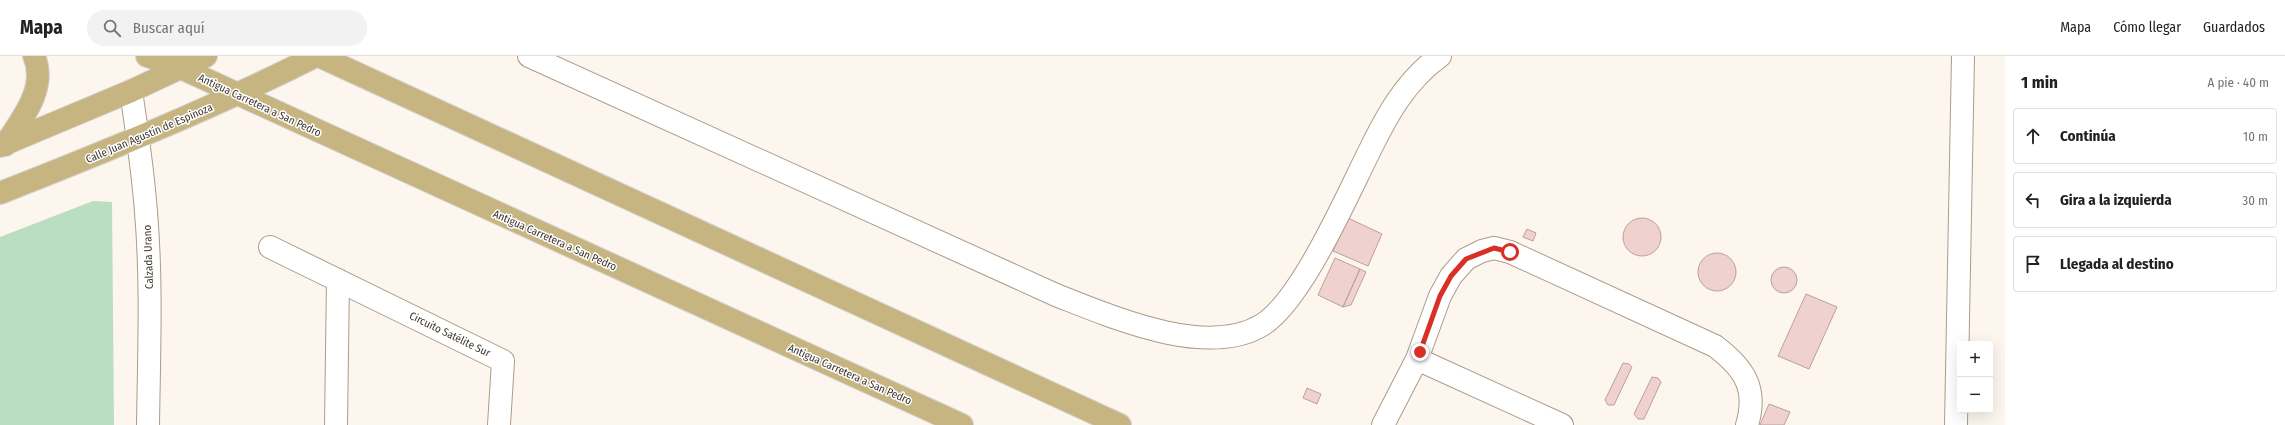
<!DOCTYPE html>
<html lang="es">
<head>
<meta charset="utf-8">
<style>
	body { margin:0; font-family:"Fira Sans Condensed",sans-serif; background:#f2f2f2; color:#202124 }
	.controls { position:absolute; right:12px; bottom:12px; display:grid; overflow:hidden; border-radius:4px; box-shadow:0 4px 16px #0002 }
	.controls button { width:36px; height:36px; display:grid; place-items:center; padding:0; border:0; border-bottom:1px solid #e0e0e0; background:#fff; color:#202124; font:20px sans-serif }
	.stop { position:absolute; width:12px; height:12px; margin:-9px; border:3px solid #d93025; border-radius:50%; background:#fff }
	.stop.end { background:#d93025; border-color:#fff; box-shadow:0 1px 4px #0008 }
	.list { margin:0; padding:0; list-style:none }
	h2 { display:flex; justify-content:space-between; align-items:center; height:52px; margin:0; padding:0 16px; font-size:17px }
	h2 small { font-size:13px; font-weight:400; color:#757577 }
	.list li { display:grid; grid-template-columns:26px 1fr auto; gap:12px; align-items:center; box-sizing:border-box; height:56px; margin:0 8px 8px; padding:0 8px; border:1px solid #e0e0e0; border-radius:4px }
	.list b { display:block; font-size:15px; white-space:nowrap }
	.list em { font-size:13px; font-style:normal; color:#757577 }
	.icon { flex:none; width:22px; height:22px; fill:none; stroke:currentColor; stroke-width:2; stroke-linecap:round; stroke-linejoin:round }
	.map { position:relative; flex:none; width:2005px; height:369px; overflow:hidden }
	header { display:flex; align-items:center; gap:24px; box-sizing:border-box; height:56px; padding:0 20px; background:#fff; border-bottom:1px solid #e0e0e0 }
	header strong { font-size:19px }
	nav { display:flex; gap:22px; margin-inline-start:auto; font-size:14px }
	.search { width:280px; height:36px; background:#f2f2f2; display:flex; align-items:center; gap:10px; box-sizing:border-box; padding:0 14px; border-radius:22px; color:#757577; font-size:15px }
	main { display:flex }
	aside { flex:1; background:#fff }
	.map>svg:first-child { display:block }
	.green { fill:#badec2 }
	.building { fill:#efd2ce; stroke:#bba09b }
	.lines { fill:none; stroke-linecap:round; stroke-linejoin:round }
	.minor-casing { stroke:#ac9b89; stroke-width:24 }
	.major-casing { stroke:#d5d3d1; stroke-width:24 }
	.minor { stroke:#fff; stroke-width:22 }
	.major { stroke:#c6b580; stroke-width:22 }
	.route { stroke:#d93025; stroke-width:5 }
	.labels { text-anchor:middle; stroke-width:3; stroke-linejoin:round; paint-order:stroke }
	.street-label { font-size:11px; fill:#3e362f; stroke:#fff }
</style>
</head>
<body>
<header>
<strong>Mapa</strong>
<div class="search"><svg class="icon" aria-label="search" viewBox="0 0 24 24"><circle cx="10" cy="10" r="6"/><path d="M15 15l6 6"/></svg>Buscar aquí</div>
<nav><a>Mapa</a><a>Cómo llegar</a><a>Guardados</a></nav>
</header>
<main>
<div class="map">
<svg width="2005" height="369" viewBox="0 0 2005 369">
	<rect width="100%" height="100%" fill="#fdf6ee"/>
	<path class="green" d="M93,145l19,1 2,223h-114v-188z"/>
	<path class="building" d="M1623 181a19 19 0 1 1 38 0a19 19 0 1 1-38 0Z
		M1348,162l34,16 -14,32 -35,-15z
		M1527,173l9,4 -3,8 -10,-4z
		M1698 216a19 19 0 1 1 38 0a19 19 0 1 1-38 0Z
		M1335,202l25,11 -17,38 -25,-12z
		M1771 224a13 13 0 1 1 26 0a13 13 0 1 1-26 0Z
		M1360,213l6,3 -15,33 -8,2z
		M1806,238l31,13 -28,62 -31,-13z
		M1623,307l6,1 3,3 -18,38h-6l-3,-5z
		M1652,321l6,1 3,4 -17,37h-6l-4,-5z
		M1307,332l14,6 -4,10 -14,-6z
		M1769,348l21,8 -6,13h-24z"/>
	<g class="lines">
		<defs>
			<path id="minor" d="M529,0l527,239c54,21 150,64 206,30 39,-24 84,-127 106,-171 18,-37 37,-73 72,-98
				M131,35c6,40 12,80 15,121 6,71 3,142 2,213
				M270,191l233,114 -4,64
				M1417,303l23,-63 11,-20 15,-17 16,-8 12,-3 16,4 205,94c29,22 43,42 32,79
				M336,369l2,-145
				M1383,369l34,-66 145,66
				M1956,369l7,-369"/>
			<path id="major" d="M147,0l34,12 781,357
				M319,0l801,369
				M5,89c16,-25 43,-57 29,-89
				M0,90l131,-55 75,-35
				M0,137c107,-42 213,-85 316,-137"/>
		</defs>
		<use href="#minor" class="minor-casing"/>
		<use href="#major" class="major-casing"/>
		<use href="#minor" class="minor"/>
		<use href="#major" class="major"/>
	</g>
	<g class="lines">
		<path class="route" d="M1420,296l20,-56 11,-20 15,-17 28,-11 16,4"/>
	</g>
	<g class="labels">
		<g class="street-label">
			<text transform="translate(260 49) rotate(25)" y="4">Antigua Carretera a San Pedro</text>
			<text transform="translate(149 77) rotate(-23)" y="4">Calle Juan Agustín de Espinoza</text>
			<text transform="translate(555 184) rotate(24)" y="4">Antigua Carretera a San Pedro</text>
			<text transform="translate(148 201) rotate(-92)" y="4">Calzada Urano</text>
			<text transform="translate(450 278) rotate(26)" y="4">Circuito Satélite Sur</text>
			<text transform="translate(850 318) rotate(24)" y="4">Antigua Carretera a San Pedro</text>
		</g>
	</g>
</svg>
<div class="controls">
<button>+</button>
<button>−</button>
</div>
<div class="stop" style="left:1510px;top:196px"></div>
<div class="stop end" style="left:1420px;top:296px"></div>
</div>
<aside>
<h2>1 min<small>A pie · 40 m</small></h2>
<ul class="list">
<li><svg class="icon" aria-label="ahead" viewBox="0 0 24 24"><path d="M12 20V5M6 11l6-6 6 6"/></svg><div><b>Continúa</b></div><em>10 m</em></li>
<li><svg class="icon" aria-label="left" viewBox="0 0 24 24"><path d="M17 20v-9H6M10 6l-5 5 5 5"/></svg><div><b>Gira a la izquierda</b></div><em>30 m</em></li>
<li><svg class="icon" aria-label="arrive" viewBox="0 0 24 24"><path d="M6 21V4h12l-3 4 3 4H6"/></svg><div><b>Llegada al destino</b></div></li>
</ul>
</aside>
</main>
</body>
</html>
